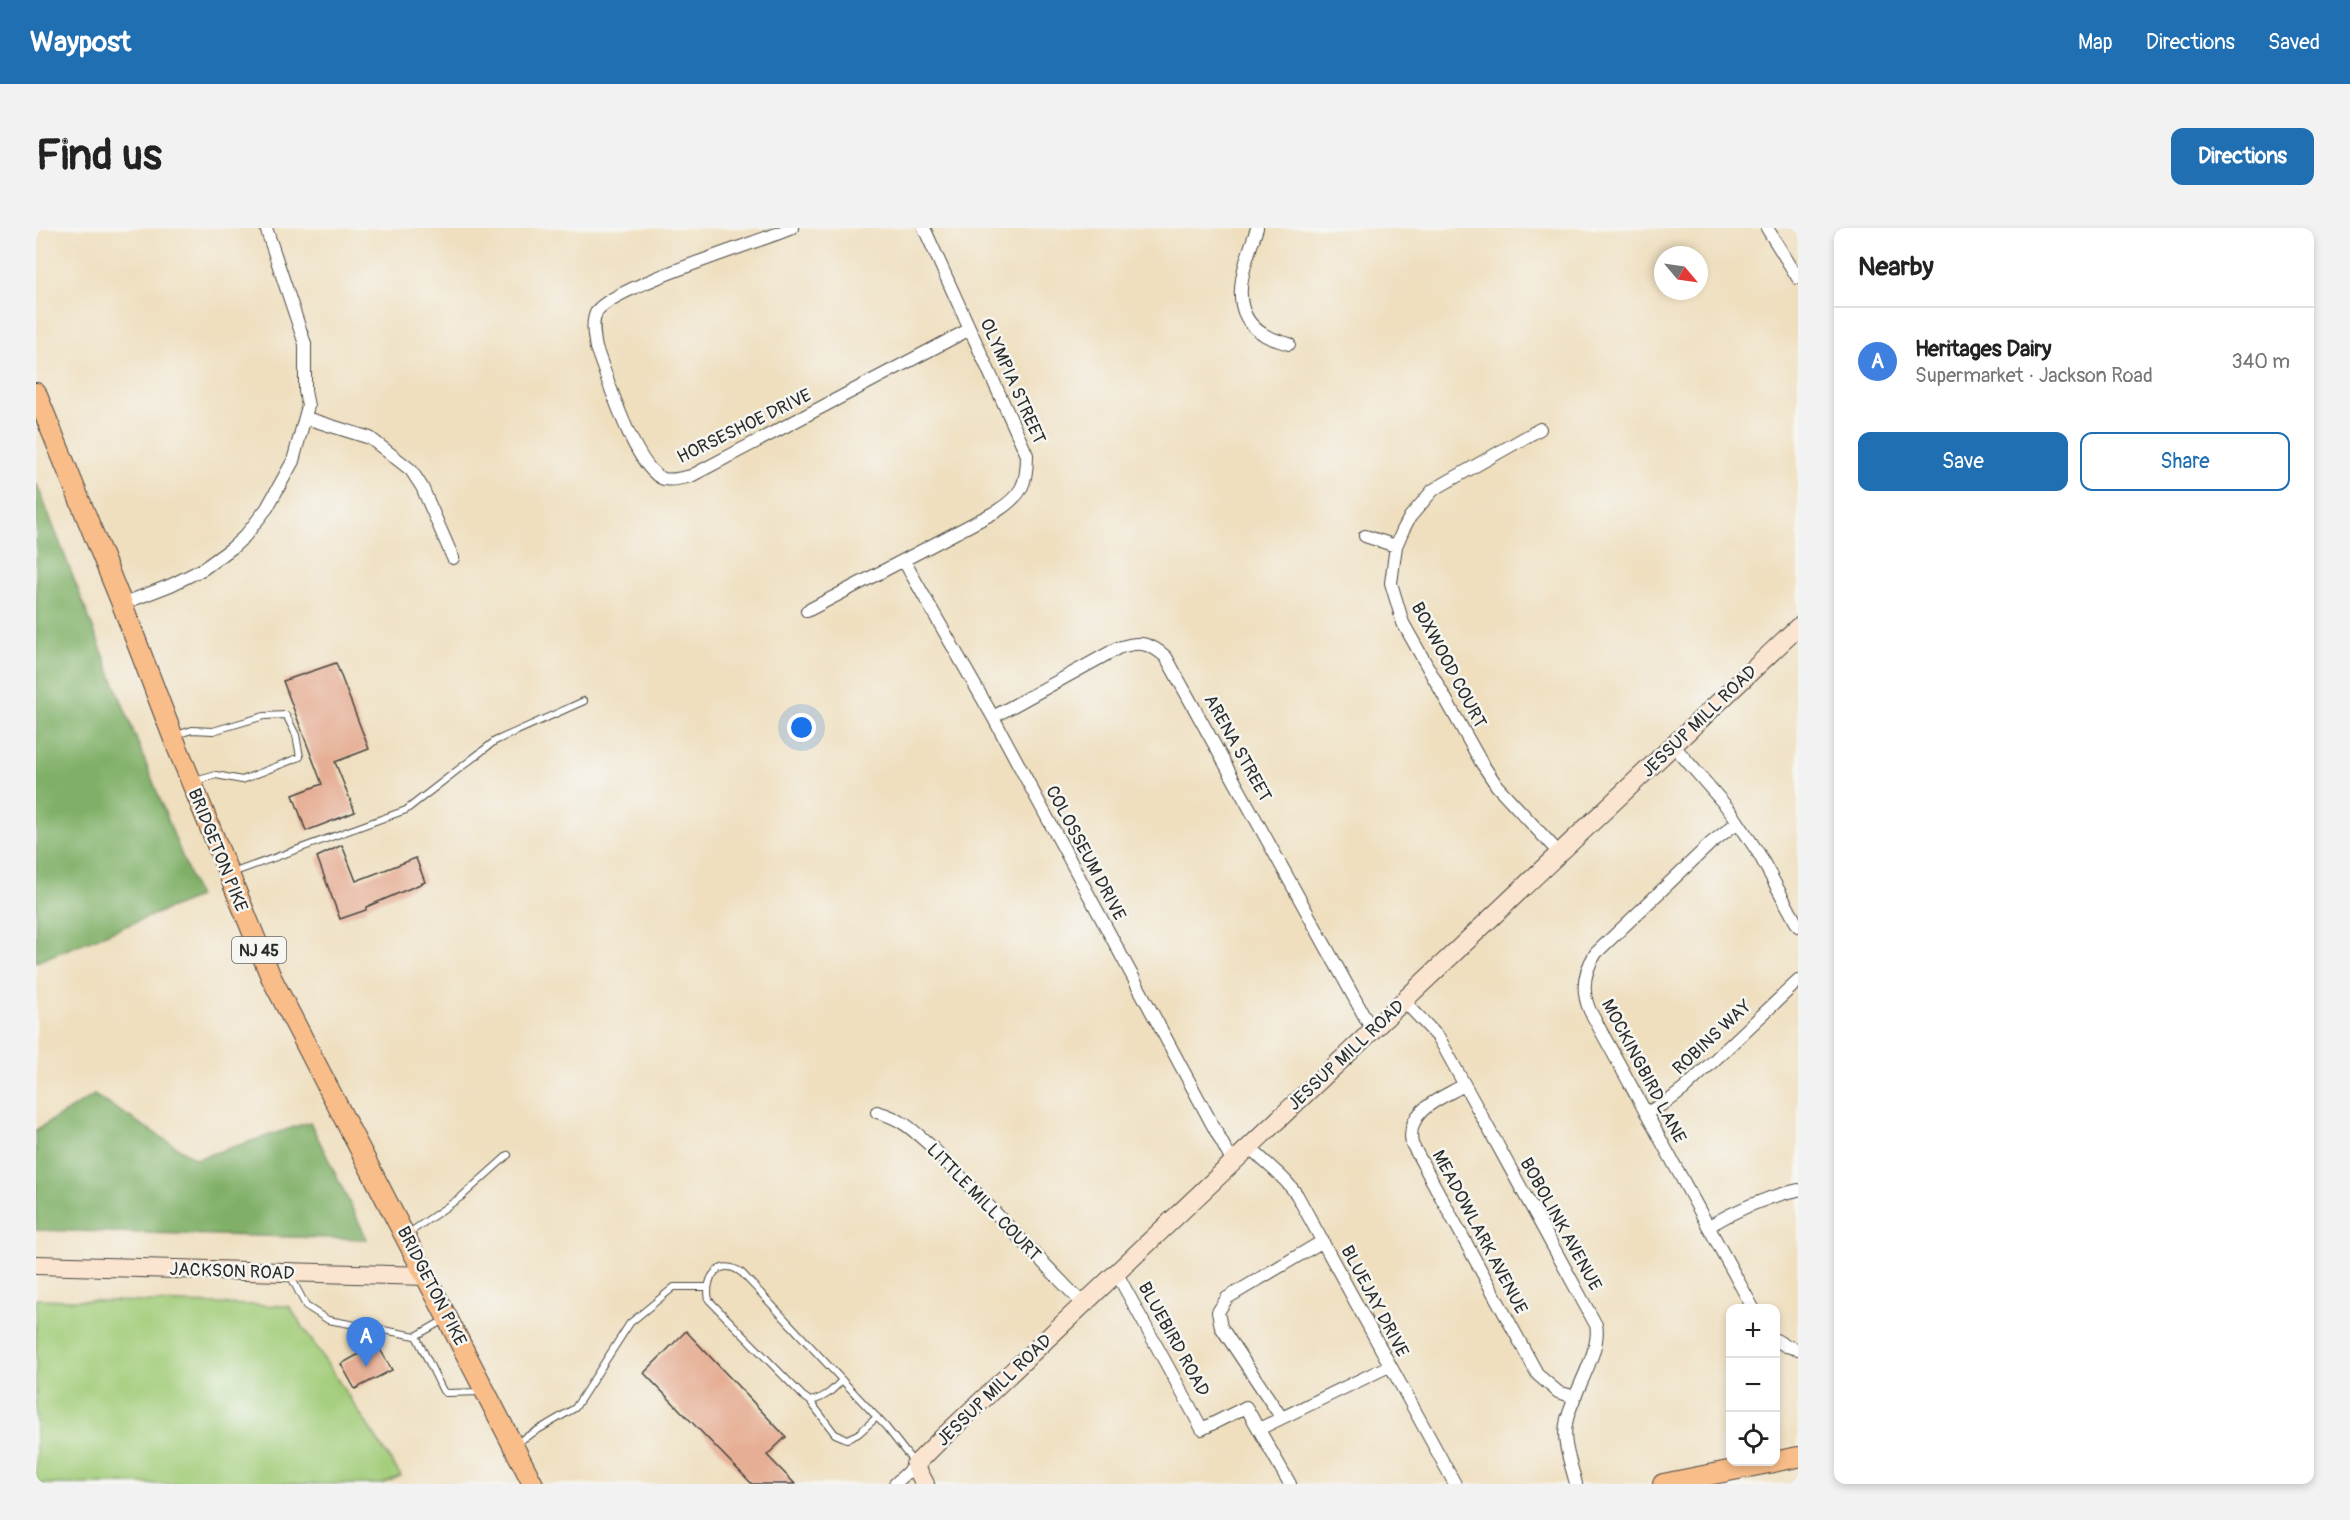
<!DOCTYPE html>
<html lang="en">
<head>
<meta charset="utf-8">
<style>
	body { margin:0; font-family:Pangolin,sans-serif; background:#f2f2f2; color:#222 }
	.controls { position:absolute; right:18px; bottom:18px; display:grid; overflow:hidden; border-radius:12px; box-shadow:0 3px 9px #0003 }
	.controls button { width:54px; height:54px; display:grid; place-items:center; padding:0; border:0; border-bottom:2px solid #e0e0e0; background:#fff; color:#222; font:30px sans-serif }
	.compass { position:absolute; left:1618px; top:18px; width:54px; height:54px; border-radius:50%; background:#fff; box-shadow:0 3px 9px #0003; rotate:119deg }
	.you { position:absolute; left:766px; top:500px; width:21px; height:21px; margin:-15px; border:4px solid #fff; border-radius:50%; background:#1a73e8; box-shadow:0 0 0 9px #1a73e833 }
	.badge { display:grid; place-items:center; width:39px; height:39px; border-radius:50%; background:#1f6fb2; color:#fff; font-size:20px; font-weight:700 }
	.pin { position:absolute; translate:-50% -50px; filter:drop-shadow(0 2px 3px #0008) }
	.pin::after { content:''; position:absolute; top:32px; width:21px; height:18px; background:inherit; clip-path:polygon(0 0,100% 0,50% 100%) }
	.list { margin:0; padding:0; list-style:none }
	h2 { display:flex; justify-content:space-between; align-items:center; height:78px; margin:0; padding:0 24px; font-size:26px }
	h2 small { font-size:20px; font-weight:400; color:#767676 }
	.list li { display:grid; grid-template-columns:39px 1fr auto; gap:18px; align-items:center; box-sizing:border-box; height:108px; padding:0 24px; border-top:2px solid #e0e0e0 }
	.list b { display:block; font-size:22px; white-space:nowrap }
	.list p { margin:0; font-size:20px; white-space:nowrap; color:#767676 }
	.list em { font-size:20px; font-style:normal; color:#767676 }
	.actions { display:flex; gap:12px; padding:18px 24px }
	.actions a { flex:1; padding:14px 0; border:2px solid #1f6fb2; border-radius:12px; text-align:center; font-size:21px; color:#1f6fb2 }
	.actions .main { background:#1f6fb2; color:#fff }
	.icon { flex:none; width:33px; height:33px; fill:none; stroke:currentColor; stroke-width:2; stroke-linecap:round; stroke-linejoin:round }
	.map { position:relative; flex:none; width:1762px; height:1256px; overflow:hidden; border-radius:12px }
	header { display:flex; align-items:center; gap:36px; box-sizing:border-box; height:84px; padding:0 30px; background:#1f6fb2; color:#fff }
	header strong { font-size:28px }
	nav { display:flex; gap:33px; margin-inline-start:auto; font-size:21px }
	.intro { display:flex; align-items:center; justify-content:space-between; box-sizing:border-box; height:144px; padding:0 36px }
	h1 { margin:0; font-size:42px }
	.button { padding:15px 27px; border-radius:12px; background:#1f6fb2; color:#fff; font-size:21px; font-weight:700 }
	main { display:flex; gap:36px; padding:0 36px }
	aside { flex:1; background:#fff; border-radius:12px; box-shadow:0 3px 9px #0003 }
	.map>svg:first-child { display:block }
	.green { fill:#a1cc78; stroke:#667c52; stroke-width:1.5 }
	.forest { fill:#80b068; stroke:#566e4a; stroke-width:1.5 }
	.building { fill:#e6ae94 }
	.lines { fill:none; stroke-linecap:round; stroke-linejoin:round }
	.lane-casing { stroke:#484641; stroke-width:8 }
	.street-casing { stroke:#484641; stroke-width:14 }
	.secondary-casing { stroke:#484641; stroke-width:20 }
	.primary-casing { stroke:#484641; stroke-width:22 }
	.lane { stroke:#fff; stroke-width:6 }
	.street { stroke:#fff; stroke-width:12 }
	.secondary { stroke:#fce5d0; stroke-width:18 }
	.primary { stroke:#f8bd89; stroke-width:20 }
	.labels { text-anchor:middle; stroke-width:5; stroke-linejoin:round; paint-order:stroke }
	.shield { fill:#f6f6f2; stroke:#686867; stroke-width:1.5 }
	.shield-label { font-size:16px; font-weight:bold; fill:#2b2b2b }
	.street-label { font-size:18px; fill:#2b2b2b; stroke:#f6f6f2 }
</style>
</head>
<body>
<header>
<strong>Waypost</strong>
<nav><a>Map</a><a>Directions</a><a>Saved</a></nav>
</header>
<div class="intro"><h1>Find us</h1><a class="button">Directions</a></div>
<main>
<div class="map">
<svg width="1762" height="1256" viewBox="0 0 1762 1256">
	<rect width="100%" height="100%" fill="#f6f6f2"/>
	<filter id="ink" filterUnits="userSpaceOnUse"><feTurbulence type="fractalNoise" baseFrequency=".0167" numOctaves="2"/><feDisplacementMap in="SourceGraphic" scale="12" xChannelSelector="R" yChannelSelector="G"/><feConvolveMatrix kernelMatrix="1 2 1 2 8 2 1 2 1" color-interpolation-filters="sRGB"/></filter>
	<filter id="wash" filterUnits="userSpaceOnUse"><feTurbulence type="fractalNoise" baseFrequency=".008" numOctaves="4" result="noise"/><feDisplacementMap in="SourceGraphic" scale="24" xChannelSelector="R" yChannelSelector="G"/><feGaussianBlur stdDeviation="1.35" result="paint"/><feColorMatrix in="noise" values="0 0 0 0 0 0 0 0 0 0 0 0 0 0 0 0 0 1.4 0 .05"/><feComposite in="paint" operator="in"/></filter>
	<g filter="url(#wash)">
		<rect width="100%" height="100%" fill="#efdfbf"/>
		<path class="green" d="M0,1071l253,7 112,170 -19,8h-346z"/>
		<path class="forest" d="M0,254l162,415 -162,65z
			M58,867l102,64 114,-37 57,117 -331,-9v-100z"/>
		<g id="blocks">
			<path class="building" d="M300,435l33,86 -34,13 20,50 -49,19 -13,-36 29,-11 -39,-103z
				M306,617l14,36 60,-23 9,24 -59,25v3l-26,9 -23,-62z
				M650,1103l100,106 -19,18 28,29h-43l-108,-111z
				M341,1116l15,26 -37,19 -14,-25z"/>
		</g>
	</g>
	<g filter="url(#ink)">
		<use href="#blocks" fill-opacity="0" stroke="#484641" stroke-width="1.5"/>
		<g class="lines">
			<defs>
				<path id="lane" d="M140,507l16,-5 21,1 51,-15 22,-1 10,20 4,22 -58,23 -26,-5 -21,6
					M196,645l174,-63 89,-69 89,-40
					M370,1007l55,-38 47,-42
					M254,1047l16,31 22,14 88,16 28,-16
					M380,1108l27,55 3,2 36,-1
					M806,1152c-10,11 -17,18 -32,21l-7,-5 -94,-96c-5,-23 11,-43 33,-27l144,154 29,37
					M774,1173l25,33 12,5 11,-5 19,-17
					M480,1215l59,-35 55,-85 44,-36h32"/>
				<path id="street" d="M756,0c-36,15 -179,59 -195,83 -6,10 -3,26 -1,37 11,28 39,122 68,131 8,2 19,-1 27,-3l279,-147
					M1221,0c-11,34 -33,82 6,106 7,5 17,7 26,10
					M1731,0l31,50
					M270,190l64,20 41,32 11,17 31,71
					M1504,201l-107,61 -23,27 -7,13 -7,16 -5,37 12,40 78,139 16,24 62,67
					M1329,308l31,10
					M868,333l89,156 240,446
					M86,376l49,-19 32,-16 29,-21 13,-12 22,-28 26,-47 15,-55 -3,-15v-47l-39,-116
					M771,383l190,-100c25,-16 30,-27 30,-56l-103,-227
					M957,489l125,-69c21,-7 31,-6 48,9l206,373
					M1638,518l58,67 27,41 39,72
					M1702,594l-27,21 -115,110c-12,18 -15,38 -6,58l163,297
					M1368,773l35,37 157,287c6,25 -23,68 -29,94 -6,23 4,43 9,65
					M1428,857c-24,14 -59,25 -52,59l126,231 20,17 17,5
					M841,884c26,7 37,19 56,36l150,156
					M1610,885l21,-11 17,-13 114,-108
					M1214,919c16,18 33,27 47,48l158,289
					M1673,998c29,-17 56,-29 89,-36
					M1080,1044l86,157 44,-22 44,77
					M1740,1112l10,6 12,3
					M1245,1189l-60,-90 -3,-15 9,-14 96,-57
					M1223,1201l130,-63
					M859,1256l20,-19"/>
				<path id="secondary" d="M0,1037l391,11
					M889,1256l-10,-19 24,-24 859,-814"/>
				<path id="primary" d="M0,165l86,211 51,133 98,240 262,507
					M1627,1256l135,-27"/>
			</defs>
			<use href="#lane" class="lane-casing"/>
			<use href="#street" class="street-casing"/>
			<use href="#secondary" class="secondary-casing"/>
			<use href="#primary" class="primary-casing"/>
			<use href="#lane" class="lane"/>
			<use href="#street" class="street"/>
			<use href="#secondary" class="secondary"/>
			<use href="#primary" class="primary"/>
		</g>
	</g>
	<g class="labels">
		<rect class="shield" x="196" y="709" width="54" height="26" rx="4.5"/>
		<g class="shield-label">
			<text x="223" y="728">NJ 45</text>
		</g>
		<g class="street-label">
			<text transform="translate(977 153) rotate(66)" y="6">OLYMPIA STREET</text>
			<text transform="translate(708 198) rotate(-26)" y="6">HORSESHOE DRIVE</text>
			<text transform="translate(1413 437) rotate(62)" y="6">BOXWOOD COURT</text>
			<text transform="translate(1663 493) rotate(-44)" y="6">JESSUP MILL ROAD</text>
			<text transform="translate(1202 520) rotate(61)" y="6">ARENA STREET</text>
			<text transform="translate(182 622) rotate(68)" y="6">BRIDGETON PIKE</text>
			<text transform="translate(1050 625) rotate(62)" y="6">COLOSSEUM DRIVE</text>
			<text transform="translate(1676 809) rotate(-43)" y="6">ROBINS WAY</text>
			<text transform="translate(1310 827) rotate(-43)" y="6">JESSUP MILL ROAD</text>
			<text transform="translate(1608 843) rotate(62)" y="6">MOCKINGBIRD LANE</text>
			<text transform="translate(948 974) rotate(46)" y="6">LITTLE MILL COURT</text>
			<text transform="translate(1525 996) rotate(61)" y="6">BOBOLINK AVENUE</text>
			<text transform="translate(1444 1004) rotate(62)" y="6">MEADOWLARK AVENUE</text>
			<text transform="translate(196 1043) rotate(2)" y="6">JACKSON ROAD</text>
			<text transform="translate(396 1058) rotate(63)" y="6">BRIDGETON PIKE</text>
			<text transform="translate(1339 1073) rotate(62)" y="6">BLUEJAY DRIVE</text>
			<text transform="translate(1138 1111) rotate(61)" y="6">BLUEBIRD ROAD</text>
			<text transform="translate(958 1162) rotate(-44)" y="6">JESSUP MILL ROAD</text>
		</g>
	</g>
</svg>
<div class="controls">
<button>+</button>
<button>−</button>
<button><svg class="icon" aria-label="locate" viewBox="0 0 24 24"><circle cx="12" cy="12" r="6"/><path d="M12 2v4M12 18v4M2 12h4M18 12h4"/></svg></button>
</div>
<svg class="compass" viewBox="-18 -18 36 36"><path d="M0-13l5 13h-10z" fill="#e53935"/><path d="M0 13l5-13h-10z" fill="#767676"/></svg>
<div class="you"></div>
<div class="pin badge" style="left:330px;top:1139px;background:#3f7fe0">A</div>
</div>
<aside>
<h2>Nearby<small></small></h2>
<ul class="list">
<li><span class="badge" style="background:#3f7fe0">A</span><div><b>Heritages Dairy</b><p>Supermarket · Jackson Road</p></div><em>340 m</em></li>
</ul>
<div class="actions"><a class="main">Save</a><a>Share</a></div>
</aside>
</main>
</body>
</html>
